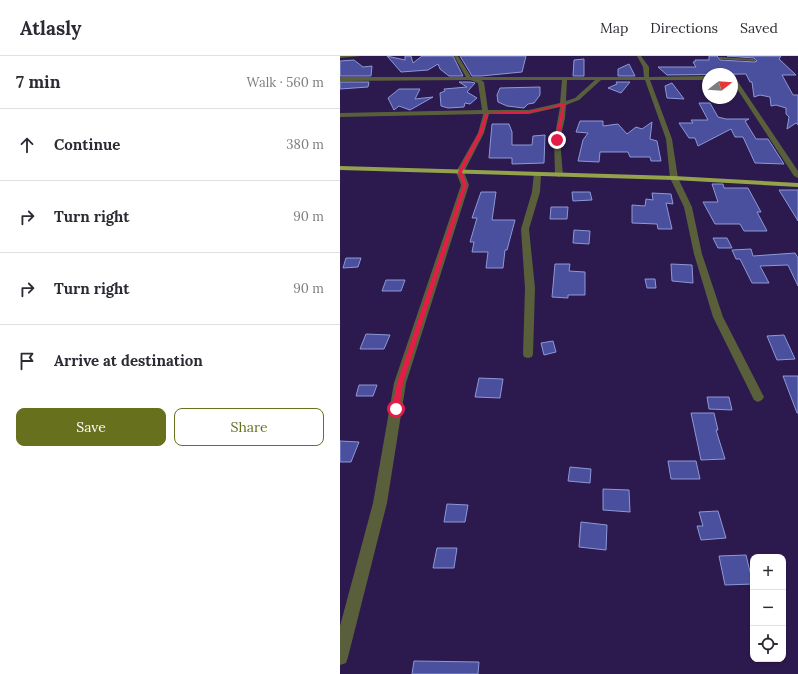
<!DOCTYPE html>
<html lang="en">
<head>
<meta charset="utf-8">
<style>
	body { margin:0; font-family:Lora,serif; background:#f7f7f7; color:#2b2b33 }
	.controls { position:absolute; right:12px; bottom:12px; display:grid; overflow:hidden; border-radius:8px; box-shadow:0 1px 3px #0004 }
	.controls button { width:36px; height:36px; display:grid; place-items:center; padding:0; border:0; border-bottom:1px solid #e1e1e2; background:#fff; color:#2b2b33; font:20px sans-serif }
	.compass { position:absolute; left:362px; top:12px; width:36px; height:36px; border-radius:50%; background:#fff; box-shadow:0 1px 3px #0004; rotate:73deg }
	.stop { position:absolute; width:12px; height:12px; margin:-9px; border:3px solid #e11d48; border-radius:50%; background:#fff }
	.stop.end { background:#e11d48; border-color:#fff; box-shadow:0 1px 4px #0008 }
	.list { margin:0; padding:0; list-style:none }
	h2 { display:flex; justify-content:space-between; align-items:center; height:52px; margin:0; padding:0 16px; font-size:17px }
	h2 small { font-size:13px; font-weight:400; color:#7c7c81 }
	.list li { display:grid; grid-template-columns:26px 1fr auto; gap:12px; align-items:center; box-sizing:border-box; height:72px; padding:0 16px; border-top:1px solid #e1e1e2 }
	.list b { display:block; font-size:15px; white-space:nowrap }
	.list em { font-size:13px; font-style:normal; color:#7c7c81 }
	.actions { display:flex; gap:8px; padding:12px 16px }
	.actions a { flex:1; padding:9px 0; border:1px solid #67701c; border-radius:8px; text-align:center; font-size:14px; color:#67701c }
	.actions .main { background:#67701c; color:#fff }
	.icon { flex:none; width:22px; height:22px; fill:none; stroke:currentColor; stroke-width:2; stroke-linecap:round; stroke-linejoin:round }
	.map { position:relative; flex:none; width:458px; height:618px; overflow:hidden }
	header { display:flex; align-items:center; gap:24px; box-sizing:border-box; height:56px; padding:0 20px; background:#fff; border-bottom:1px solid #e1e1e2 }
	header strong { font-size:19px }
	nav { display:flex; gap:22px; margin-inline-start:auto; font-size:14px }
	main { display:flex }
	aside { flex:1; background:#fff }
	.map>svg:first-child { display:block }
	.building { fill:#4a509e; stroke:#8e98d6 }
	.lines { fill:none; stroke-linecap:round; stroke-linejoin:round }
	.minor { fill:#595f3a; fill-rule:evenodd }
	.trunk { fill:#94a24a; fill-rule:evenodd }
	.route { fill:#e11d48 }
</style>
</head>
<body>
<header>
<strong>Atlasly</strong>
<nav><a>Map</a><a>Directions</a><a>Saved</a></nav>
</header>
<main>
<aside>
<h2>7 min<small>Walk · 560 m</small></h2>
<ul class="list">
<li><svg class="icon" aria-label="ahead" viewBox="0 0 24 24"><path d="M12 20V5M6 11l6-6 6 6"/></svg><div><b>Continue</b></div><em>380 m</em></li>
<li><svg class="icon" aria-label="right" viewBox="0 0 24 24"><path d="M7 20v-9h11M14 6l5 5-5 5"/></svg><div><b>Turn right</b></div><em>90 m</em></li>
<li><svg class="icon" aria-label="right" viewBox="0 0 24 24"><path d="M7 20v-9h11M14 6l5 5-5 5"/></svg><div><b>Turn right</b></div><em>90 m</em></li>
<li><svg class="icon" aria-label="arrive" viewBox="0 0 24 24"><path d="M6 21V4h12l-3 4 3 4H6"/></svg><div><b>Arrive at destination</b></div></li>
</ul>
<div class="actions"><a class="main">Save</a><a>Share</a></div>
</aside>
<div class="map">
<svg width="458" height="618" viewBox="0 0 458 618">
	<rect width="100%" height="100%" fill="#2c194d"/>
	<path class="building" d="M47,0l18,4v-4h6l2,7 9,-7h31l10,20h-14l-9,-7 -2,-5 -10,6 -27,2z
		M120,0h66l-4,16 -41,4h-9z
		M369,0h8l3,4 34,2 3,-1 -3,-3 -27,-2h54l-2,3 17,16h-14l11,20h5v30l-2,-2 -9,6 2,-12 -3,-3v-6l-10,-3 -5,1 -1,-9 -10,-2 -6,2 -2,-15h-2l-4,-8 -79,1 -9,-8h38l-3,-5h2v-2h14z
		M244,3v17h-11l1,-16z
		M14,4l9,7 9,-1 -1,10h-31v-15z
		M289,8l6,12h-17v-7z
		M0,26h29l-1,5 -28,2z
		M119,26h11l5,1 -8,9 10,6 -7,6 -5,-1 -1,4 -16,1 -7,-2 -1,-13 5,-2 -1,-2 23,-2z
		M276,26h14l-9,11 -13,-5 9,-4z
		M332,27l12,16 -17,-1 -2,-12z
		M200,31v8l-6,8 -6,1 -4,4 -17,-2 -9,-4 -1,-7 3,-7z
		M59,33h21l-5,10 18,-2 -23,13 -11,-4 -5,4 -6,-12z
		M359,47h11l8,14 8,2h23l-4,2 11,18h12l16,25 -29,-1 -12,-26h-8l-4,-8 -33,17 -3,-8h-6l-10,-15h14l-2,-3h17z
		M240,65h23v5l15,-2 9,10 9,-7 6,2 10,-7 -2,17 7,2 4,20h-10l-1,-4h-20l-2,-5h-28l-1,10 -21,-1 5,-21 5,-7 -12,-1z
		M152,68h17l3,8v13h20l1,-9 12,-1 -1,28 -32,1v-6h-23z
		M372,128h11l1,4h24l13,24h-4l10,19h-23l-4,-7h-25l-12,-22h15z
		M439,134h19v31z
		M141,136h15l-4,28h23l-8,30h-2l-2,18h-17l2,-16h-16l2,-10h-4l7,-24h-5z
		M232,136h18l2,8 -19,1z
		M312,137l19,1 2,10 -7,-1 6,26h-14l-1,-5 -25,-1v-18l13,1 1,-7 7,1z
		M211,151h17l-1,12h-17z
		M234,174l16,1 -1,13 -16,-1z
		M373,182h14l5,10h-14z
		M411,193l2,7 42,-3 3,5v28l-10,-21 -28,1 9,17h-17l-12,-24h-4l-4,-9z
		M6,202h15l-3,9 -15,1z
		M215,208h15l-1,7 16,1v23h-17v3l-16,-1z
		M331,208l21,1 1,18 -21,-2z
		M305,223h10l1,9h-9z
		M46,224h19l-4,11h-19z
		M26,278l24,1 -6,14h-24z
		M444,279l11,24 -18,1 -10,-24z
		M213,285l3,11 -12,3 -3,-12z
		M443,320h15v37h-1z
		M139,322l24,1 -3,19 -25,-1z
		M19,329h18l-4,11h-17z
		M367,341h22l3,13 -23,-1z
		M351,357h23l4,17h-2l9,29 -24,1z
		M0,385l19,1 -8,20h-11z
		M328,405h28l4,18h-29z
		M230,411l21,2 -1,14 -22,-2z
		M263,433l26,1 1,22 -27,-2z
		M107,448l21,1 -3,17h-21z
		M378,455l8,27 -25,2 -4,-14h6l-4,-14z
		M241,466l26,3 -1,25 -27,-3z
		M97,492h20l-3,20h-21z
		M406,499l7,29 -28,1 -6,-29z
		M74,605l65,1 -1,12h-66z"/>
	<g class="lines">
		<path class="minor" d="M0,0h21l-21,2z
			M114,0h4l13,21h173l-1,-10 -6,-11h4l8,11v10l59,-1v4h-58l22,59 6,39 14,29 10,47 21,63 41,80 -2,3 -4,2 -4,-2 -41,-83 -19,-63 -10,-47 -14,-29 -4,-39 -21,-59h-44l-22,20 -13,5 -1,13 -5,22 3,35 -4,2 -4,-2 -1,-35 6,-33 -31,7h-40l-5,19 -20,39 5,13 -63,198 -19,120 -39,154 -2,6 -6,2v-39l33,-123 21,-120 67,-198 -5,-13 22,-39 5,-18v-1l-143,3v-4l142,-3 -4,-27 -8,-3 -130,1v-4h126zM141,24h81l-2,23 -31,7h-41l-4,-28zM227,24h28l-20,18 -9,3z
			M378,1l36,2 2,1 -2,1 -34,-2z
			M392,19l2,1 64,95v7l-4,-2 -62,-95z
			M194,117h3l4,2 -1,17 -11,37 6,59 -2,66 -1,3 -4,1 -4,-1 -1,-3 2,-66 -4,-59 11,-37z"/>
		<path class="trunk" d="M0,110l334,10 124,7v4l-124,-7 -334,-10z"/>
	</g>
	<path class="route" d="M222,47l3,1 -6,36 -2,2 -2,-2 7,-34 -33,7 -41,1 -5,18 -21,40 5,13 -64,198 -4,26 -1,2h-5l-1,-2 5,-26 66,-198 -5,-13 21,-40 6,-17 -1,-2 45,-2 23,-4z"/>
</svg>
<div class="controls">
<button>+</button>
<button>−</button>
<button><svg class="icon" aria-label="locate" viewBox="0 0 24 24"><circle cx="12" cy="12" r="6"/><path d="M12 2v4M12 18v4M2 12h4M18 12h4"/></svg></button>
</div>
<svg class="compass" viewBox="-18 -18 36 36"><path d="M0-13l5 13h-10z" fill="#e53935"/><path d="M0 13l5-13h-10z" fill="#7c7c81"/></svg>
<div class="stop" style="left:56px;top:353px"></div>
<div class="stop end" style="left:217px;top:84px"></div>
</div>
</main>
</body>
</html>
